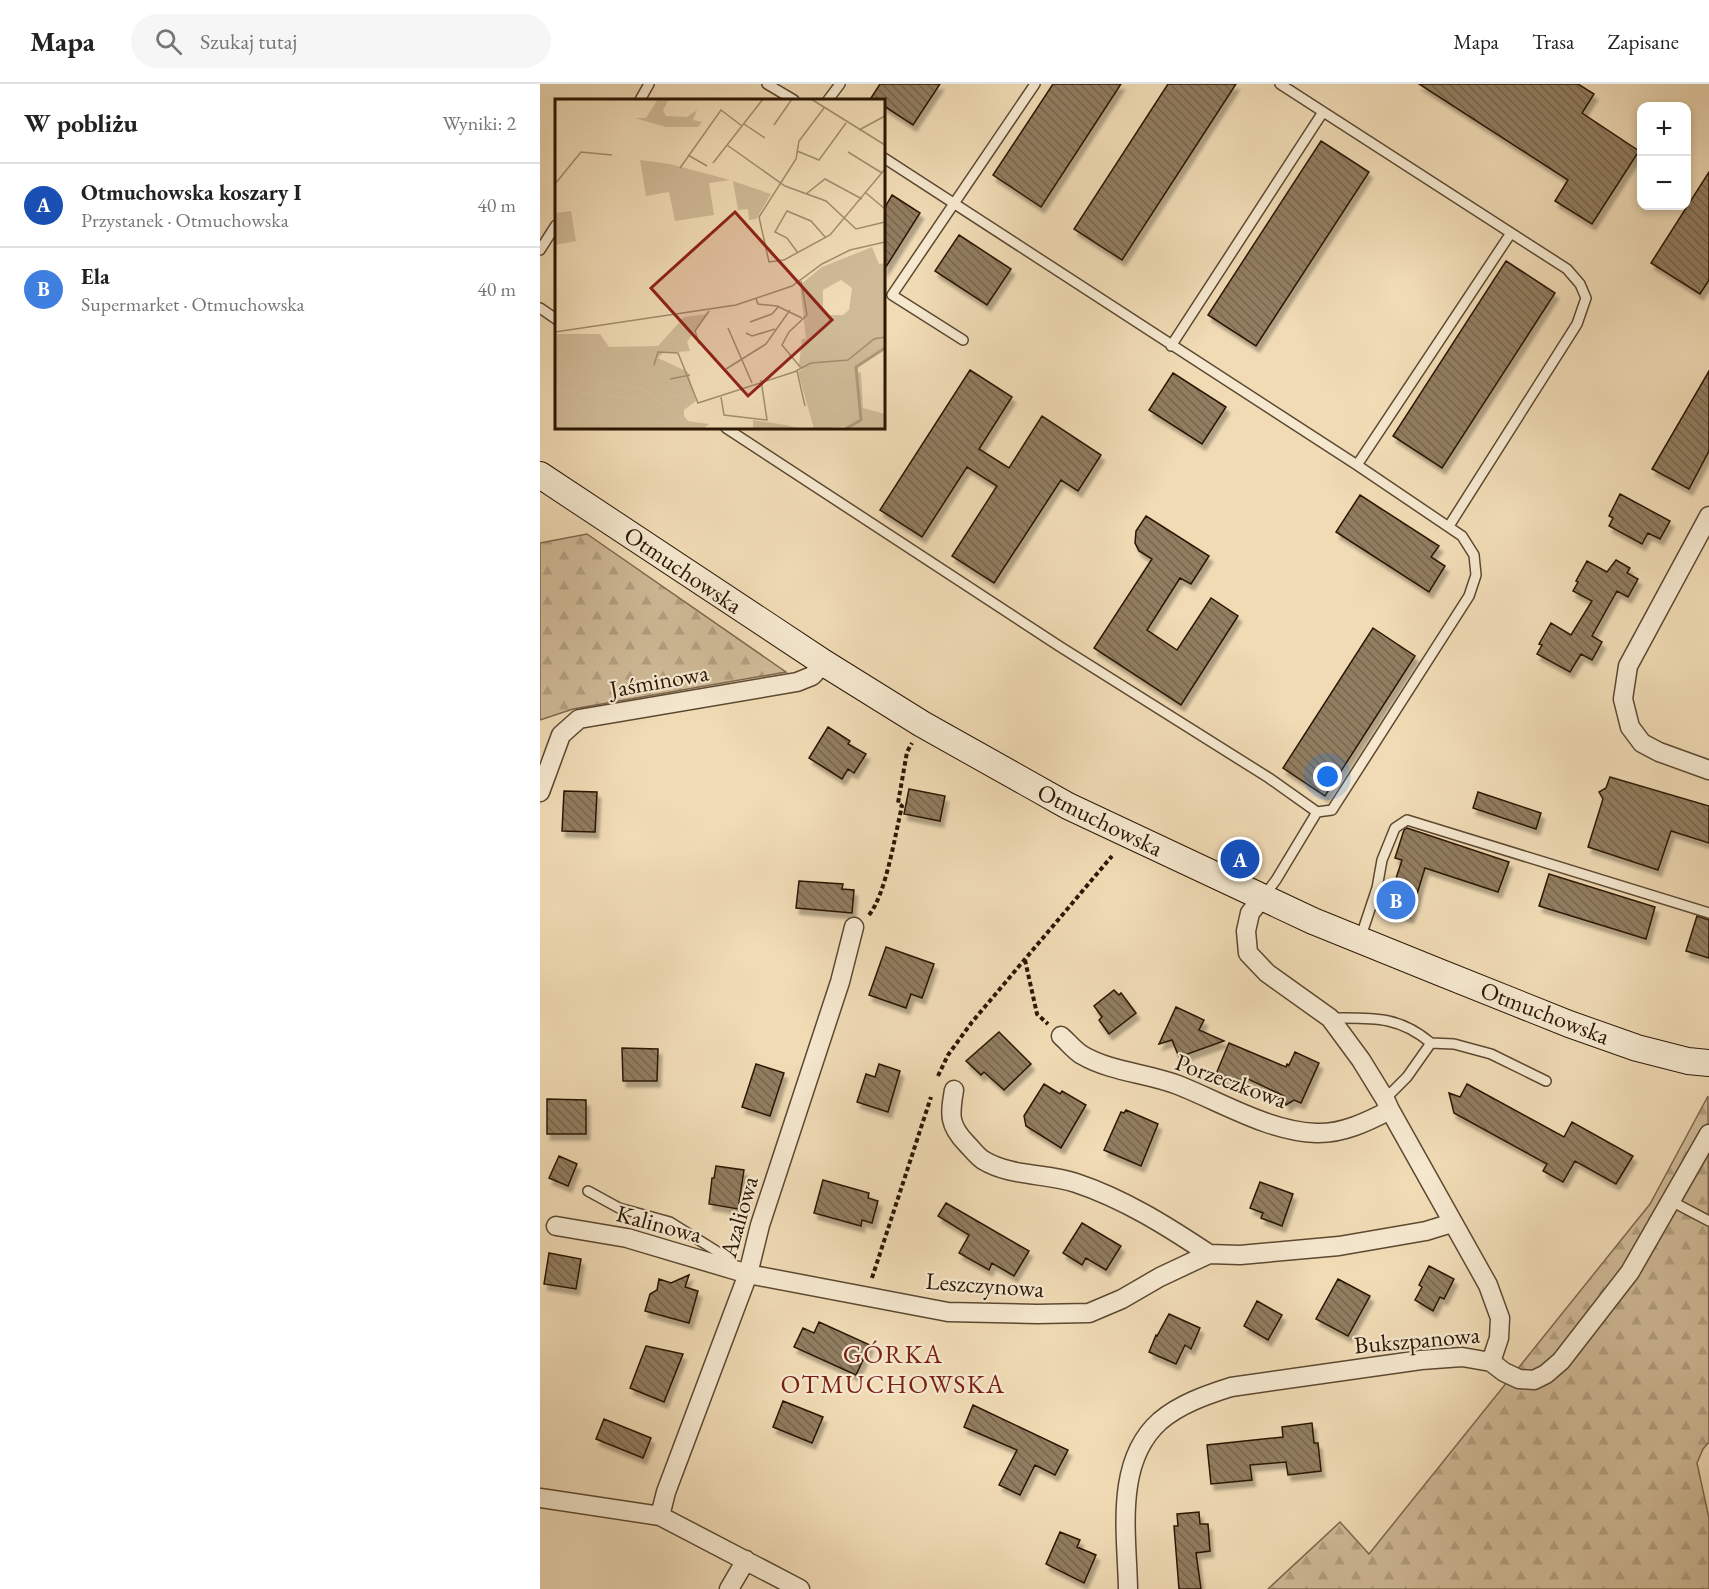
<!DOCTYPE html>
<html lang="pl">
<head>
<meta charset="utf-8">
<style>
	body { margin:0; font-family:"EB Garamond",serif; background:#f6f6f6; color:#222 }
	.controls { position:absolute; right:18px; top:18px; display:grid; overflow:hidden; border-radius:12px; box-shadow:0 3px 9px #0003 }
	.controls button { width:54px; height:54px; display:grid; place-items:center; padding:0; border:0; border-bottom:2px solid #e0e0e0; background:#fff; color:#222; font:30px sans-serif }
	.you { position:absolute; left:788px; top:693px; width:21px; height:21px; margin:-15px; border:4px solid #fff; border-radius:50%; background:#1a73e8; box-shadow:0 0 0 9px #1a73e833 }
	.badge { display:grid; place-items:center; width:39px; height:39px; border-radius:50%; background:#8f2418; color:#fff; font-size:20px; font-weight:700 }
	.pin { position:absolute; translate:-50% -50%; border:3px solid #fff; box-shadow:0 2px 6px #0006 }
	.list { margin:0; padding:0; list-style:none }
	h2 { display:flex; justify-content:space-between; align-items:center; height:78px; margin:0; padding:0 24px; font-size:26px }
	h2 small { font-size:20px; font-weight:400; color:#767676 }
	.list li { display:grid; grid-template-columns:39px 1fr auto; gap:18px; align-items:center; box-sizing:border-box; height:84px; padding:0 24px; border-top:2px solid #e0e0e0 }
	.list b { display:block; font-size:22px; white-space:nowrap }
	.list p { margin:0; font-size:20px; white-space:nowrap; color:#767676 }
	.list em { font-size:20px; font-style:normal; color:#767676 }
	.icon { flex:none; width:33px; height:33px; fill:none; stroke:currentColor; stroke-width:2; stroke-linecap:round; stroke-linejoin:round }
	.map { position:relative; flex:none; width:1169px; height:1505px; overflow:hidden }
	header { display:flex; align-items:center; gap:36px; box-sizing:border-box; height:84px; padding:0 30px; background:#fff; border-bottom:2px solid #e0e0e0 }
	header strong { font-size:28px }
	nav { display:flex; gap:33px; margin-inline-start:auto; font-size:21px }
	.search { width:420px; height:54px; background:#f6f6f6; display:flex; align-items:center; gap:15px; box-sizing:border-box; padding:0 21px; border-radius:33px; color:#767676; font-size:22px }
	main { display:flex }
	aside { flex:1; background:#fff }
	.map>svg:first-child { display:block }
	.forest { fill:url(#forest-firs); stroke:#7d684e; stroke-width:1.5 }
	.building { fill:url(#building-back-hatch); stroke:#2b1704; stroke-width:1.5; filter:url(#shadow) }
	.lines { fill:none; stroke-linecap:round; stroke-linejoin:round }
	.service-casing { stroke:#5c4830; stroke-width:12 }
	.minor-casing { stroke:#5c4830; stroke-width:21 }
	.secondary-casing { stroke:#2b1704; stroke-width:28 }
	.path { stroke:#2b1704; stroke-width:4; stroke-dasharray:4.5 3; stroke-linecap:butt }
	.service { stroke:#f5e8cf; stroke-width:9 }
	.minor { stroke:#f5e8cf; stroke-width:18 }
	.secondary { stroke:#f5e8cf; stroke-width:26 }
	.labels { text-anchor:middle; stroke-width:4.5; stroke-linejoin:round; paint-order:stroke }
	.street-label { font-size:24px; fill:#2b1704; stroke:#f5e8cf }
	.neighbourhood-label { font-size:26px; letter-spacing:1.5px; fill:#7a1f14; stroke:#f5e8cf }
	.inset-river { fill:none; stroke:#ad9879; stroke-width:3 }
	.inset-road { fill:none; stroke:#a18d6e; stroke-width:1.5 }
	.view { fill:#8f2418; fill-opacity:0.15; stroke:#8f2418; stroke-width:3 }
	.inset-edge { fill:none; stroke:#2b1704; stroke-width:3 }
</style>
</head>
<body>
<header>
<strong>Mapa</strong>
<div class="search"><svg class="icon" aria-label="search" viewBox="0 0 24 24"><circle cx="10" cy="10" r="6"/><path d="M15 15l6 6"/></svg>Szukaj tutaj</div>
<nav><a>Mapa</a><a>Trasa</a><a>Zapisane</a></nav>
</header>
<main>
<aside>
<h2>W pobliżu<small>Wyniki: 2</small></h2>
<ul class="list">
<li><span class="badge" style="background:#1a4fb4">A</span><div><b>Otmuchowska koszary I</b><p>Przystanek · Otmuchowska</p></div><em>40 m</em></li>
<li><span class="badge" style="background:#3f7fe0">B</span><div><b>Ela</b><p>Supermarket · Otmuchowska</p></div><em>40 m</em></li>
</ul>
</aside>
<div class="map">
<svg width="1169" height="1505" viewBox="0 0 1169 1505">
	<defs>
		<pattern id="forest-firs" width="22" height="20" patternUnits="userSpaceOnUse" patternTransform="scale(1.5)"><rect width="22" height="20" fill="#cfba97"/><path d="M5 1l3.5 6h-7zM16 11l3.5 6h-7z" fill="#b29f80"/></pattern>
		<pattern id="building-back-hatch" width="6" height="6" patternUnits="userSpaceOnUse" patternTransform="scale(1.5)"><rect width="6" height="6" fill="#917d60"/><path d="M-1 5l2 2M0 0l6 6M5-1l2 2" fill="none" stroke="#77654d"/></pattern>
		<filter id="shadow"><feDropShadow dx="3.5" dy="6" stdDeviation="1.5" flood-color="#0004"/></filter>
	</defs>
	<rect width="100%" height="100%" fill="#f0dbb5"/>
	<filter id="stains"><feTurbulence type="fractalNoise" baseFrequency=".00333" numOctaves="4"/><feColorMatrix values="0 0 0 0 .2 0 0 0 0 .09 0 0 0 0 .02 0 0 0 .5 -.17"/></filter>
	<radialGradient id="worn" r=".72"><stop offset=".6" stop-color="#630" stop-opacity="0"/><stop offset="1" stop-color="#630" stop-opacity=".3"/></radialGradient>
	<path class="forest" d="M47,450l199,138 -213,37 -33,11v-177z
		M1168,1012l1,346 -6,7 -6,14 12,55v71h-441l72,-67 29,32 281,-350z"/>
	<path class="building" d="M340,0h60l-27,41 -29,-19v-6h-9l-4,-2z
		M513,0h68l-80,123 -48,-32z
		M628,0h68l-114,176 -48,-31z
		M879,0h159l16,10 -12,19 57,38 -47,73 -37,-23 13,-21z
		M781,57l48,31 -113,174 -48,-31z
		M1169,88v108l-9,14 -49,-31z
		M352,111l28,18 -36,57v-61z
		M419,151l52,34 -24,36 -52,-34z
		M966,177l49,32 -113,175 -49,-32z
		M430,286l42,27 -33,52 30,19 33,-52 59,39 -23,36 -17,-11 -67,103 -42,-27 45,-70 -30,-19 -45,70 -42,-27z
		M1169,287v80l-20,38 -37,-20z
		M633,289l53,34 -24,37 -53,-34z
		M1080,410l50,27 -10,18 -12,-6 -6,11 -33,-18 4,-8 -4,-2z
		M820,411l79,51 -8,11 14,9 -16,26 -93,-60z
		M606,432l63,40 -18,28 -11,-6 -33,52 30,20 34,-52 27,18 -57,89 -87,-57 58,-89 -13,-8 -4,-8 1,-12z
		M1076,476l14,8 -3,5 11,6 -10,18 -11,-6 -25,45 10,6 -10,18 -11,-6 -11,18 -33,-18 5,-9 -3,-1 12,-21 20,12 21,-34 -19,-10 5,-9 -2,-1 11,-20 20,11z
		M833,544l42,28 -90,140 -42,-28z
		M288,643l22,14 -2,3 18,10 -12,19 -6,-4 -6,10 -33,-21z
		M1070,693l99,29v37l-38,-12 -13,39 -70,-23 15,-48 -4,-7 7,-4z
		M369,705l36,7 -5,25 -36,-7z
		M24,707l33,1 -2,40 -33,-1z
		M938,708l63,21 -5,16 -63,-21z
		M867,744l102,34 -11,30 -73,-24 -15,49 -24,-8 16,-49 -7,-2 9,-28z
		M1009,790l106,33 -9,32 -107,-33z
		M259,797l44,3 -1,5 12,1 -2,23 -56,-5z
		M1157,832l12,4v38l-23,-7z
		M346,863l48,17 -12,34 -11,-4 -5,14 -37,-13z
		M574,906l5,5 2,-2 15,20 -27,21 -10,-14 3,-3 -8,-11z
		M636,923l28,13 -5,10 25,11 -45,16 -7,-17 -13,4z
		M459,948l32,32 -27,26 -20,-18 -3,3 -15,-14z
		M689,959l57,24 1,-3 2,1 6,-13 24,11 -18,40 -7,-3 -8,5 -2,-9 -38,-18 -3,7 -27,-11z
		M82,964l36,1 -1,32h-34z
		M216,980l28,9 -14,43 -28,-9z
		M339,980l21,7 -12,41 -31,-10 9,-28 9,3z
		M504,1000l16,10 2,-3 24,14 -25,43 -35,-22 -2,-10z
		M927,1000l97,53 8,-15 61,34 -17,28 -41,-23 -12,21 -20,-11 4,-7 -93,-51 -5,-20 11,4z
		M7,1015l39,1v34h-39z
		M586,1026l32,14 -17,42 -37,-16 17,-38 3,1z
		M19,1072l18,8 -9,22 -19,-8z
		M176,1082l28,4 -6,39 -29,-5 3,-26h2z
		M283,1096l46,13 -1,5 10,3 -6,22 -10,-3 -1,6 -47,-13z
		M720,1098l33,12 -11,32 -21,-8 2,-5 -13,-5z
		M406,1119l83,48 -15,25 -22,-13 -3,7 -30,-17 10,-18 -31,-19z
		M542,1139l39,23 -15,24 -20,-12 -4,7 -19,-12z
		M9,1169l32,6 -5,30 -32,-5z
		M889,1182l25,13 -10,20 -4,-2 -7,14 -18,-11 7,-13 -3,-2z
		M149,1191l-4,12 13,4 -9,32 -44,-12 5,-17 7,-4 2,-11 12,4z
		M798,1195l32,17 -22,40 -32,-17z
		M717,1217l25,14 -14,25 -24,-14z
		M629,1230l31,14 -9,21 -6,-4 -9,19 -27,-12 7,-17 1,1z
		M279,1238l51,23 -14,30 -62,-28 9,-19 11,5z
		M106,1262l37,8 -19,48 -34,-14z
		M243,1317l40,16 -11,26 -39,-16z
		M433,1321l95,45 -13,25 -20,-10 -15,30 -21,-10 18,-35 -53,-23z
		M64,1335l47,19 -8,20 -47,-19z
		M772,1339l2,20h4l3,28 -33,4 -2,-13 -36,3 2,15 -41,4 -4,-39 76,-8 -1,-10z
		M659,1428l1,12h8l2,27 -14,2 5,36h-22l-5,-63h4l-1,-12z
		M520,1448l20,8 -3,7 19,8 -12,28 -38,-19z"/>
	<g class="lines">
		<defs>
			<path id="service" d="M227,0l27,16
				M740,0l287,185 13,15 6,14 -9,26 -128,202
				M100,16l9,-16
				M288,16l12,-16
				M0,166l16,-25
				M0,224l16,11
				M423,256l-71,-45 143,-211
				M631,262l152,-234
				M186,344l333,218 210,132 48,34 15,-2 137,-214 7,-21 -2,-20 -12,-19 -105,-71 -473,-307
				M817,381l154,-232
				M724,812l12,-16 41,-68
				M820,855l17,-51 5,-28 13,-32 12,-8 302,93
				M790,934c41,0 68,-3 101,25l-24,34 -22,22
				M891,959l23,1 37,10 55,27
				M48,1107l31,17 51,14 56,35 7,9
				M1131,1117l38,20"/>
			<path id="minor" d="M1169,432l-81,150 -5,33 7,28 12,16 17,9 50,18
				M0,708l21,-57 18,-16 218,-37 15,-6 12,-13
				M722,814l-12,15 -4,18 2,22 19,20 63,45 31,42 24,39 5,11 98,175 12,33 -1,20 -8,24
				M521,952c7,6 13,14 21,19 29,17 65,18 96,30 43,17 90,46 138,48 26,1 51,-11 74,-23
				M414,1006c-4,24 -6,35 13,54 5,5 10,12 16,16 28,17 63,13 93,23 48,16 91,43 133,71
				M16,1142l71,12 121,36 200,38 89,2 52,-1 33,-14 38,-22 49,-23 31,1 99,-9 87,-15 26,-8
				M0,1414l120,18 140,73
				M120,1432l6,-24 82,-218 12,-49 80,-243 14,-55
				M189,1505l17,-29
				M588,1505c-1,-55 -14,-127 32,-168 20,-17 46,-26 71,-34l190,-27 41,-3 29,5 13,10 15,7 15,1 12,-6 15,-13 69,-89 79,-138"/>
			<path id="secondary" d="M0,391l284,188 98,61 146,82 245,115 126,51 130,52 68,24 51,13 21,2"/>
		</defs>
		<use href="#service" class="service-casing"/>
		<use href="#minor" class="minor-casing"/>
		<use href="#secondary" class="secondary-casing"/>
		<path class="path" d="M329,831c17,-21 26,-80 33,-109l-4,-3 9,-51 5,-9
			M485,876l12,54 11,10
			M398,992l10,-21 24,-33 140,-166
			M332,1194l59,-181"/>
		<use href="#service" class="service"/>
		<use href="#minor" class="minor"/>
		<use href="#secondary" class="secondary"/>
	</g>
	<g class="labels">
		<g class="street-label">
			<text transform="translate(143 486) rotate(34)" y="8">Otmuchowska</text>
			<text transform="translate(119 597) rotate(-10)" y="8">Jaśminowa</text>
			<text transform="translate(560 736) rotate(26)" y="8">Otmuchowska</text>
			<text transform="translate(1005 929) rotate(21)" y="8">Otmuchowska</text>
			<text transform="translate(691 997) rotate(20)" y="8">Porzeczkowa</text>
			<text transform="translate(199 1133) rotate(-74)" y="8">Azaliowa</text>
			<text transform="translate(119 1140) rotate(15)" y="8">Kalinowa</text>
			<text transform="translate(445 1201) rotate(4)" y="8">Leszczynowa</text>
			<text transform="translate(877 1256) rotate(-5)" y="8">Bukszpanowa</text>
		</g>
		<g class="neighbourhood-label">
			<text x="353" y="1279">GÓRKA<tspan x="353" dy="30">OTMUCHOWSKA</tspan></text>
		</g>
	</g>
	<g transform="translate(15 15)">
		<rect width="330" height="330" fill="#f0dbb5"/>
		<path d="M103,0h11l-6,11 3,6 21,1 10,-7 -4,10 9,2 -4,5h-32l-31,-9h11zM85,61l30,4 60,16 -21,3 5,32 -39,6 -6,-29 -23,4zM178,82l38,13 -15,25 -7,1 -1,-11 -10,1zM16,112l5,30 -21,4v-32zM0,251l9,5 2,20 77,14 21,16 10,-9 20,-2 2,7 -12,9v6l4,5 21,3 -6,5h-24l-37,-11 -6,-19 -81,-10zM306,273l2,36 22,6v15h-42l6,-3 -12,-15 9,-11 -3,-23z" fill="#cfba97"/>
		<path d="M317,148l7,17 6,-1v87l-27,15v8l-14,4 2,23 -9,11 10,4 2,11 -35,3 -16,-57 5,-3 -4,-4 3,-26h4l-6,-54 22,-18zM286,181l11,8 -3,22 -6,5h-15l-5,-4v-21zM152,215l-20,28 3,9 -27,2 -5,5 30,14 6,22 -20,2 -10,9 -21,-16 -78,-14 -1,-20 -9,-5v-16h45l9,13 49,-1 26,-29zM0,290l81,10 9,3 -2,16 36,11h-124zM198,321l33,5 14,4h-47z" fill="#cfba97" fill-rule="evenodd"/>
		<path class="inset-river" d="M290,330l16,-9 -5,-53 29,-19"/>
		<path class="inset-road" d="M256,0l74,46M269,9l-25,33 -3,18 -37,58 10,45 15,-2 46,-25 55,-66M189,25l21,14M219,26l18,-26M304,31l26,-14M172,46l58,41 41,15 30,28 29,-7M242,52l22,9 27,-37M293,53l34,21M133,56l19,11M158,64l50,-64M125,69l41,-58 21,16M0,85l26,-32 31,3M311,94l19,16M251,95l19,-15 37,20M243,154l-11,-15 -12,-6 12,-21 24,10 15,17M201,200l2,5 19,2 25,12M195,223l22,-8 7,-8M173,229l24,55M0,233l181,-27 56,-19 30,-22 28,-14 35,-8M191,234l6,3 23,-7M144,245l-4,-13 14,-20M99,266l4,-13 20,1 20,50 96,-31 17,-9 37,-3 26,-21 11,-2M246,269l-19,-23 7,-13 18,-17 -6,-34M171,270l40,-25 24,-34M242,272l8,35M115,280l20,-4M166,298l3,18 43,5 -6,-40"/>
		<path class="view" d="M180,113l97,108 -84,76 -97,-108z"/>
		<rect width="330" height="330" class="inset-edge"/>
	</g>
	<rect width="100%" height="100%" filter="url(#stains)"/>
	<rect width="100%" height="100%" fill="url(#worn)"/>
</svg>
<div class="controls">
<button>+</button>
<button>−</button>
</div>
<div class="you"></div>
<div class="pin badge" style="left:700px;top:775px;background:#1a4fb4">A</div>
<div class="pin badge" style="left:856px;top:816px;background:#3f7fe0">B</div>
</div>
</main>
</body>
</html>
